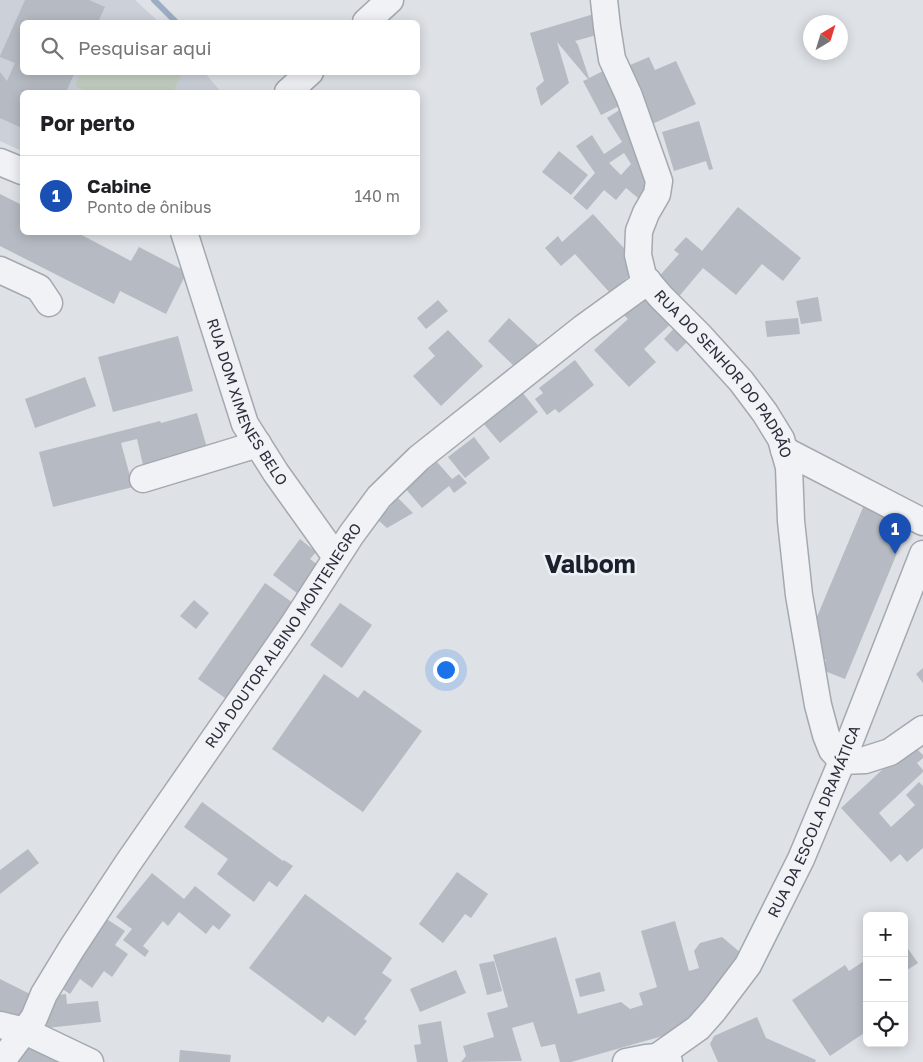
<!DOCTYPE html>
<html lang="pt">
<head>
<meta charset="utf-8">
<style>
	body { margin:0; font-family:"Golos Text",sans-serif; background:#f6f6f6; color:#202124 }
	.controls { position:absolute; right:15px; bottom:15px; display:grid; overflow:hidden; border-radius:8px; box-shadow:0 2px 12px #0003 }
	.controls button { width:45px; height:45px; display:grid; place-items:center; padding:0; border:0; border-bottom:1px solid #e0e0e0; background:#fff; color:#202124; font:25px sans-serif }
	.compass { position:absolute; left:803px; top:15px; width:45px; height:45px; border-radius:50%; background:#fff; box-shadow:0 2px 12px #0003; rotate:38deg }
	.you { position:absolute; left:445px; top:669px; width:18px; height:18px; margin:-12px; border:4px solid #fff; border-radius:50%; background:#1a73e8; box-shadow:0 0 0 8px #1a73e833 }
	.badge { display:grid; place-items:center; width:32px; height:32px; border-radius:50%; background:#c24c57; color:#fff; font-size:16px; font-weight:700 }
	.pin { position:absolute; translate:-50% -41px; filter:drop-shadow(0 1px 2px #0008) }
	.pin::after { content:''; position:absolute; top:26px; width:18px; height:15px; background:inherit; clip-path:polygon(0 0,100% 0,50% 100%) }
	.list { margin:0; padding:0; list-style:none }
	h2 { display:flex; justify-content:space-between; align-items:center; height:65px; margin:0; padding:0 20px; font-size:21px }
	h2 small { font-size:16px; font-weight:400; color:#757577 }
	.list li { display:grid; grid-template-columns:32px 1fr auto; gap:15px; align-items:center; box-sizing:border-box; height:80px; padding:0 20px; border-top:1px solid #e0e0e0 }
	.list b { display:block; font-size:19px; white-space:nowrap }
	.list p { margin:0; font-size:16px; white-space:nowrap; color:#757577 }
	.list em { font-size:16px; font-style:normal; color:#757577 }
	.icon { flex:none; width:28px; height:28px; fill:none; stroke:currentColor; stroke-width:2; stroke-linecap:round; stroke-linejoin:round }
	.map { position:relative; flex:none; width:923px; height:1062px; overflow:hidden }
	.search { position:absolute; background:#fff; box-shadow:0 2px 12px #0003; left:20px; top:20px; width:400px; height:55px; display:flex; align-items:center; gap:12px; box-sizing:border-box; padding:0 18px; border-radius:8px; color:#757577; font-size:19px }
	.panel { position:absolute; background:#fff; box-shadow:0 2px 12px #0003; left:20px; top:90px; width:400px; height:145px; border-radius:8px }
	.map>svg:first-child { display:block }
	.built { fill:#ccd0d8 }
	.green { fill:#c3d0c0 }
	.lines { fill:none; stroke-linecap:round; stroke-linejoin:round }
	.stream { stroke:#9cadc4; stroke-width:6 }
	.building { fill:#b6bac3; fill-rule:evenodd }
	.minor-casing { stroke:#a4a8b0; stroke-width:29 }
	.minor { stroke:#f0f2f5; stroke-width:26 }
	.labels { text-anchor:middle; stroke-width:5; stroke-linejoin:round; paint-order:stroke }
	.street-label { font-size:15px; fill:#292e3c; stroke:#edf0f4 }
	.town-label { font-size:25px; font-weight:bold; fill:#1b202d; stroke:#edf0f4 }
</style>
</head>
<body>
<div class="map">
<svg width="923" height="1062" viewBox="0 0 923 1062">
	<rect width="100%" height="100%" fill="#dee1e6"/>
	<path class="built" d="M0,0h135l24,22h-137v50l183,1 16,19h-199v59l-22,-10z"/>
	<path class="green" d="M81,72h101v1l-9,19h-84l-14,-6z"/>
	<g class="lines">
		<path class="stream" d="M154,0l22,22"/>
	</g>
	<path class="building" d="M25,0h64l16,7 -7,15h-76v50h53l-9,20h-44v36l-22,-10v-46l7,9 8,-18 -15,-6v-1z
		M594,14l5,17 -6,5 -18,5 3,4 11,33 20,-10 18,34 -26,13 -18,-34 5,-2 -31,-37 12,41 -28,23 -5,-18 8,-7 -14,-48z
		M649,57l6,13 21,-9 20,43 -48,22 -25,-58z
		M621,109l35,68 -18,21 -12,-10 -10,12 -12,-10 -17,20 -14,-12 22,-25 -19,-27 16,-11 12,19 18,-12 -15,-24zM624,153l7,11 -10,11 -12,-12z
		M699,121l14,48 -4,1 -3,-9 -32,10 -12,-39z
		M559,151l29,24 -17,20 -29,-23z
		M0,194l22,11v27h54l55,29 8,-14 48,25 -21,42 -46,-23 -6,13 -114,-58z
		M738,207l63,51 -18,23 -21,-17 -26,31 -33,-27 -27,32 -22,-18 25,-28 -5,-4 12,-13 16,14z
		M593,214l47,52 -30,27 -35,-39 -14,12 -16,-18 13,-12 4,6z
		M644,283l33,35 -33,31 12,13 -27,25 -35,-37 34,-31 -11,-11z
		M818,297l4,24 -21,3 -5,-23z
		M438,300l10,11 -22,18 -9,-11z
		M509,318l29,27 -22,23 -28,-27z
		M798,318l2,16 -33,3 -2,-16z
		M679,323l14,13 -16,16 -13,-13z
		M448,330l35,36 -42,40 -28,-30 22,-20 -7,-8z
		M178,336l15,55 -80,21 -15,-55z
		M575,360l19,25 -35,28 -4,-4 -8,6 -12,-16 8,-6 -4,-5z
		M85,377l11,29 -61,22 -10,-29z
		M522,392l16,20 -38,31 -17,-20z
		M197,413l10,35 -64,17 -6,-26 -16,4 12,44 -80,20 -14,-55 121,-31 1,2z
		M474,437l16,21 -25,20 -17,-21z
		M437,462l15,17 7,-5 8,9 -13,10 -5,-7 -27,22 -17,-20z
		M398,498l15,15 -26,15 -9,-8z
		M864,505l45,19 -64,155 -23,-9 4,-10 -23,-10z
		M300,539l16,13 -6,7 12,9 -21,28 -28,-21z
		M265,583l31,22 -68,95 -30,-21z
		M194,600l15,13 -13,16 -16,-13z
		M340,603l32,22 -30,43 -32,-23z
		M923,668v15l-7,-9z
		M324,674l34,24 6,-8 58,41 -59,81 -91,-63z
		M911,743l12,12v3l-6,5 6,7v2l-44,41 12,14 24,-22 -9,-10 13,-13 4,4v62l-16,14 -7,-8 -9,8 -50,-54z
		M202,802l81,59 1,-1 9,6 -16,21 -8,-6 -15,21 -37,-28 11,-15 -44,-32z
		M28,849l11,14 -39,31v-24z
		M457,872l31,22 -17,24 -6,-4 -22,29 -24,-19z
		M152,873l32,26 11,-13 36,29 -12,15 -6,-5 -7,9 -27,-22 -11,14 -5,-5 -20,25 6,5 -4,6 -22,-17 9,-11 -16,-12z
		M305,894l87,64 -10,15 10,7 -28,39 3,2 -12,15 -27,-20 -5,7 -74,-55z
		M102,916l23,15 -10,14 13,9 -16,23 -8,-6 -12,17 -12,-9 -10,15 -15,-10z
		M675,921l14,50 10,-3 -5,-17 6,-8 22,-6 20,17 -65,78 -106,30h-11l-5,-18 -14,3 -8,-25 -21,6 10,33 -61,1 5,-6 -3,-10 31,-9 -7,-24 21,-6 -15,-52 63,-18 22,77 43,-12 9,7 13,-4 -4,-12 18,-6 -16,-56z
		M904,943l14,20 -14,9z
		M867,959v72l-37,25 -38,-56 53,-35 4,6z
		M494,961l8,30 -15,4 -8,-31z
		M456,970l10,23 -46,19 -10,-23z
		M600,972l5,19 -25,6 -5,-18z
		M0,979l34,17 -13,27 -21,-11z
		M66,994l1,10 31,-3 3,21 -54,6 -4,-31z
		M757,1017l9,21 50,22 -1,2h-97l-8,-18 4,-8z
		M441,1021l7,41h-31l-3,-17 7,-1 -3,-19z
		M26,1038l41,24h-55z
		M180,1050l51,5 -1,7h-51z"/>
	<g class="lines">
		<defs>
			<g id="minor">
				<path id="s1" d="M604,0l3,27 5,32 17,37 30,85 -2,13 -11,19 -7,18 -1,24 5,21 18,21 39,39 41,45 24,32 16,26 8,28 2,54 8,74 19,110 8,30 6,15 10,11 23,-1 25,-8 33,-23"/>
				<path d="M366,22l24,-22"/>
				<path d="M288,92l22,-20"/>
				<path d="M0,162l22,9"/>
				<path id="s2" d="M184,232l61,192 31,49 60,84"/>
				<path d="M0,270l39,18 10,15"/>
				<path d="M784,450l139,72"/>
				<path d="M143,479l115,-35"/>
				<path d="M0,1025l25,6 65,31"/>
				<path id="s3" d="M657,1057l41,-29 16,-18 34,-45 53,-106 41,-98 81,-207"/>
				<path id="s4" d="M1,1062l33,-44 10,-24 28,-46 56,-85 165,-238 58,-90 28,-38 40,-39 164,-130 65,-47"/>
				<path d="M626,1062l20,-4 11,-1 12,5"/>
			</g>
		</defs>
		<use href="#minor" class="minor-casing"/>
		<use href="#minor" class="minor"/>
	</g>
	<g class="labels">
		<g class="street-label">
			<text dy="5" stroke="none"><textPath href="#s1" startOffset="418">RUA DO SENHOR DO PADRÃO</textPath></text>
			<text dy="5" stroke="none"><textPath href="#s2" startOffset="182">RUA DOM XIMENES BELO</textPath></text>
			<text dy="5" stroke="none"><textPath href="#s4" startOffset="512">RUA DOUTOR ALBINO MONTENEGRO</textPath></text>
			<text dy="5" stroke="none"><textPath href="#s3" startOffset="289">RUA DA ESCOLA DRAMÁTICA</textPath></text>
		</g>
		<g class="town-label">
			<text x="590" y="573">Valbom</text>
		</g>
	</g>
</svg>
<div class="controls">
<button>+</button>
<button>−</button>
<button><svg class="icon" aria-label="locate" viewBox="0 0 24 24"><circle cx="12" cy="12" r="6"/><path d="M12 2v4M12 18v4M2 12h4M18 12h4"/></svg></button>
</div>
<svg class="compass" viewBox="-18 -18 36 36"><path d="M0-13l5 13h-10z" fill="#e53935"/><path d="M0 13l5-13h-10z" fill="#757577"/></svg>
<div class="you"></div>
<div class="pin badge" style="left:895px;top:554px;background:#1a4fb4">1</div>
<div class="search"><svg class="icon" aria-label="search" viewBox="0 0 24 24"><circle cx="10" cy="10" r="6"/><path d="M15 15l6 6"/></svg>Pesquisar aqui</div>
<section class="panel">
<h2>Por perto<small></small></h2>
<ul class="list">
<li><span class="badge" style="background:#1a4fb4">1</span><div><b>Cabine</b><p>Ponto de ônibus</p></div><em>140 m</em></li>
</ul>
</section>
</div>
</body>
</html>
